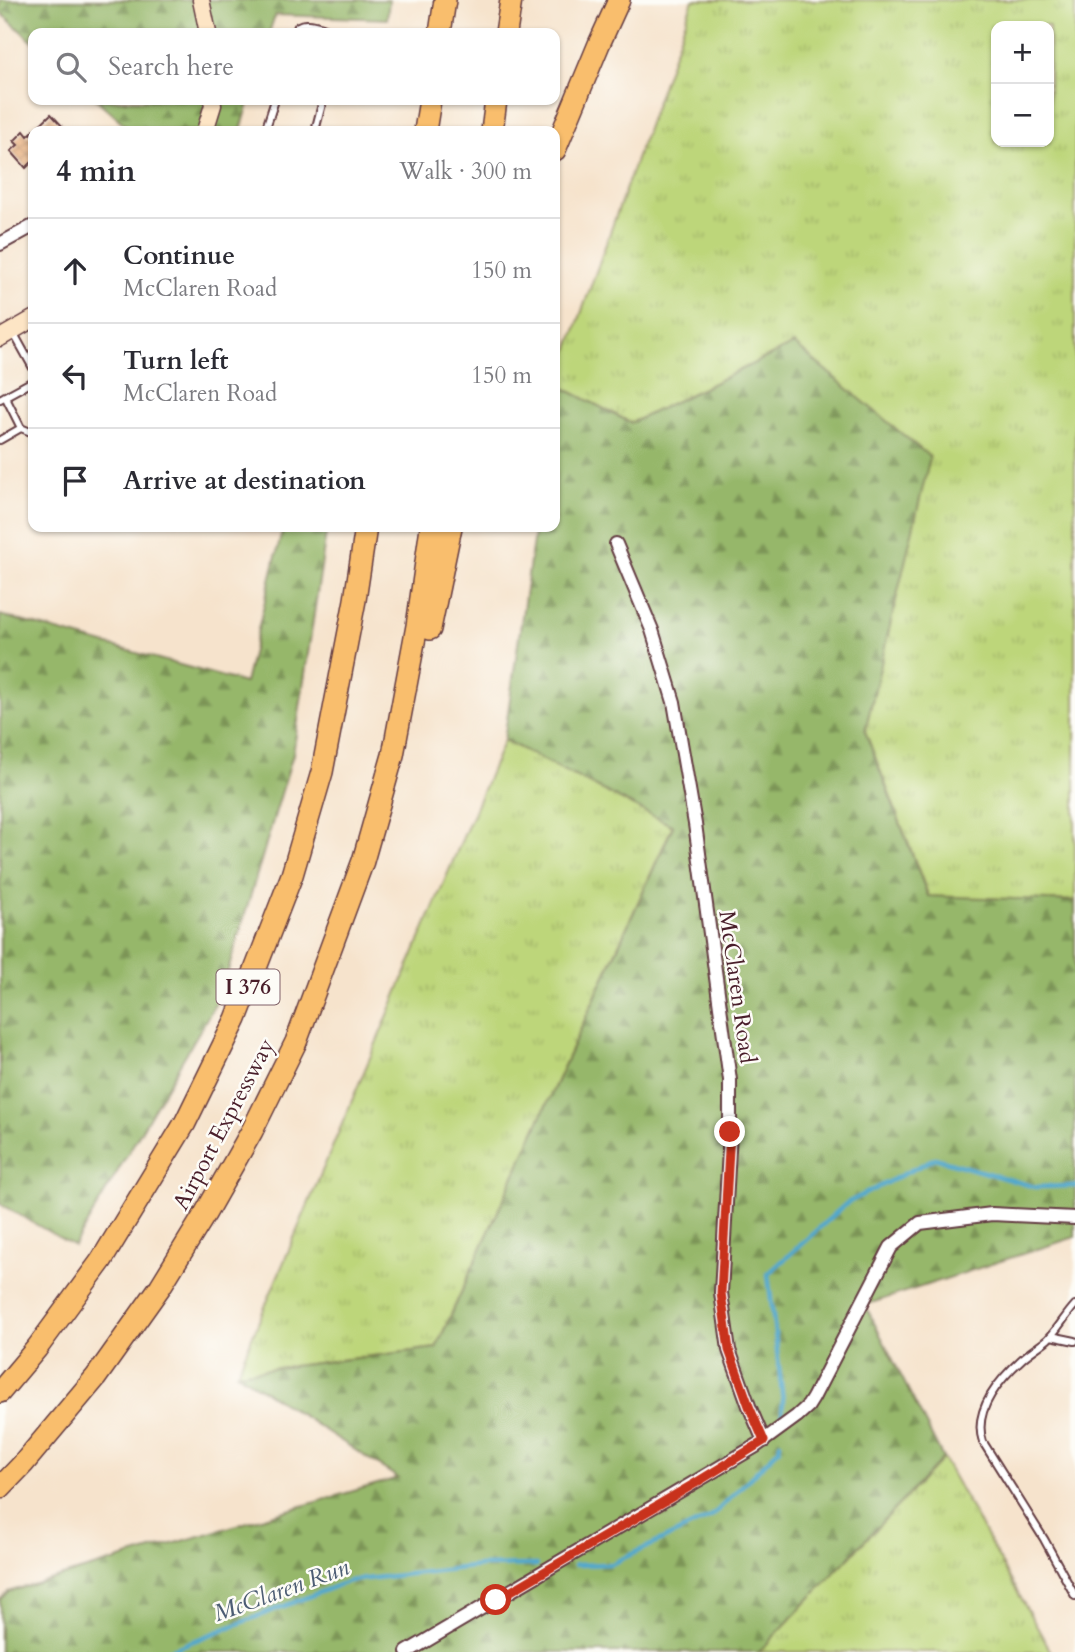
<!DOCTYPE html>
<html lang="en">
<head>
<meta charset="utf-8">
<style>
	body { margin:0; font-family:Cardo,serif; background:#f2f2f3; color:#2b2b33 }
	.controls { position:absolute; right:21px; top:21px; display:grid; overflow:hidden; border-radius:14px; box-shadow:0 2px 5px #0004 }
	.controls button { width:63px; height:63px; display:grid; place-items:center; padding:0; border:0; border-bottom:2px solid #e1e1e2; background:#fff; color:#2b2b33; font:35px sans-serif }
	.stop { position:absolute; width:21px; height:21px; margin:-16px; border:5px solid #c8321e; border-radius:50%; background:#fff }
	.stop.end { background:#c8321e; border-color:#fff; box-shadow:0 2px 7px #0008 }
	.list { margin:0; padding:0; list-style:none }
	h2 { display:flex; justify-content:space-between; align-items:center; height:91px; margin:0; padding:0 28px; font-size:30px }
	h2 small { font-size:23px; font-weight:400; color:#7c7c81 }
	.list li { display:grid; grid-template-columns:46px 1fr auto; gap:21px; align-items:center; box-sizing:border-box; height:105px; padding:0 28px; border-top:2px solid #e1e1e2 }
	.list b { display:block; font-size:26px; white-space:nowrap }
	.list p { margin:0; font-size:23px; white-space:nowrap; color:#7c7c81 }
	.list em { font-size:23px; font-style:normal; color:#7c7c81 }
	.icon { flex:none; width:38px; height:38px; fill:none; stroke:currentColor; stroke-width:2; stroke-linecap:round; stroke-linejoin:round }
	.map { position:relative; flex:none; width:1075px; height:1652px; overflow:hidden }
	.search { position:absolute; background:#fff; box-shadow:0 2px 5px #0004; left:28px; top:28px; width:532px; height:77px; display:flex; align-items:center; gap:18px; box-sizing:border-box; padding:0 24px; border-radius:14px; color:#7c7c81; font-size:26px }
	.panel { position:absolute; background:#fff; box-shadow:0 2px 5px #0004; left:28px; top:126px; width:532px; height:406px; border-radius:14px }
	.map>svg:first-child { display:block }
	.grass { fill:url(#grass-tufts); stroke:#847a52; stroke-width:2; fill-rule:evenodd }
	.forest { fill:url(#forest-firs); stroke:#706b4a; stroke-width:2 }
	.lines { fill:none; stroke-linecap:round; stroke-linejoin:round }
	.stream { stroke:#51a8ce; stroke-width:4.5 }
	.building { fill:url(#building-cross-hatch) }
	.lane-casing { stroke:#643c43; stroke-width:10 }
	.street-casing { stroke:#643c43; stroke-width:16 }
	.secondary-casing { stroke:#643c43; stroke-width:19 }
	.highway-casing { stroke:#643c43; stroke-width:24 }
	.lane { stroke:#fff; stroke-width:6 }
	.street { stroke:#fff; stroke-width:12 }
	.secondary { stroke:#fde5c5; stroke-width:16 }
	.highway { stroke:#f9be6d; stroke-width:21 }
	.route { stroke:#c8321e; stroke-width:9 }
	.labels { text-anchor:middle; stroke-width:5; stroke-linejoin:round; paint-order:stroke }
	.shield { fill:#fdfcf7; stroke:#806168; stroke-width:2 }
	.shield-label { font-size:21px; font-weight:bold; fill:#4a1f2b }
	.street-label { font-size:23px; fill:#4a1f2b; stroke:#fdfcf7 }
	.water-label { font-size:24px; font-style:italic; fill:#4d5d74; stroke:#fdfcf7 }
</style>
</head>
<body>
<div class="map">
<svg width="1075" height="1652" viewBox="0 0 1075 1652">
	<defs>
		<pattern id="grass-tufts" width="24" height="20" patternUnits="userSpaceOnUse" patternTransform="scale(1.75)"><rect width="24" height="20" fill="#bdd67a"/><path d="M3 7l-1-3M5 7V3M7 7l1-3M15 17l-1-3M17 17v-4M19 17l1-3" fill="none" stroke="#a4b76a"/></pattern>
		<pattern id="forest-firs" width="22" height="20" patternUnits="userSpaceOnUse" patternTransform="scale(1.75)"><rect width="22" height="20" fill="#96b76a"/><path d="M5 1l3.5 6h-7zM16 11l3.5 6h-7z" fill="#7c9457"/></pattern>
		<pattern id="building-cross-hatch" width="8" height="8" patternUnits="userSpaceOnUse" patternTransform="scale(1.75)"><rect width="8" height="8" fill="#e7ab77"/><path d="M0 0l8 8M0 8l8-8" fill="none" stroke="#bd8b62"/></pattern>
	</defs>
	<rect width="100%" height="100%" fill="#fdfcf7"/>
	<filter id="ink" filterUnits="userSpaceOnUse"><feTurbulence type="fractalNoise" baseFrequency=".0143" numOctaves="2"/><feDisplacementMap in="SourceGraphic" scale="14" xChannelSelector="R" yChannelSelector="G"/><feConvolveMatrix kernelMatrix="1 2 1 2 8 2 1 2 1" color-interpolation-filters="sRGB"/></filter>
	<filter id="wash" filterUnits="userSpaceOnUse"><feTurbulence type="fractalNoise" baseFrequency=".00686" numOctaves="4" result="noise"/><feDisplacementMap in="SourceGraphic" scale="28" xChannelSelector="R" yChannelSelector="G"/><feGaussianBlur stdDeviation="1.57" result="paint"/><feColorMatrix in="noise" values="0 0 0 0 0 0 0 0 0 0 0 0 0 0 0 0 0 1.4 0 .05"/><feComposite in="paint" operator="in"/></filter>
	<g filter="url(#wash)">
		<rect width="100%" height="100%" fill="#f6e3cc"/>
		<path class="grass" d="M693,0h382v901l-146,-4 -64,-166 64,-274 -135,-113 -163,79 -75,-39zM996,26h53v116h-53z
			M504,740l169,85 -237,523 -199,25z
			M943,1458l108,194h-292z"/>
		<path class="forest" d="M0,0h389l-2,19 -112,-4 -6,18h-236v9l-33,-30z
			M97,100h153l-9,30 -12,1h-97z
			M794,344l136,113 -65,274 63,165 147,5v336l-210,68 78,153 -184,194h-759v-52l8,-8 390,-114 -161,-105 199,-25 237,-522 -169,-86 31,-213h20l1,-143 75,39z
			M283,527h44l-34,227 -72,240 -147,252 -74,-42v-589l245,68z"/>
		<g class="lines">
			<path class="stream" d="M782,1415l1,-14 -15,-127 79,-71 88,-45 100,29 40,-1
				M575,1565l36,-1 100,-47 68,-68 1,-6
				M165,1652l184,-71 131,-15 57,-1"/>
		</g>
		<g id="blocks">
			<path class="building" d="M51,114l13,14 -3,3h-28v30l-7,7 -15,-17 7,-6 -4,-4 10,-10 4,5z"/>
		</g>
	</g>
	<g filter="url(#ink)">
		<use href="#blocks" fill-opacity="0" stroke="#643c43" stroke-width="2"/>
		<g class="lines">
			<defs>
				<path id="lane" d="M295,33l3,-7c9,-5 28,1 37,7
					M265,131l10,-31
					M315,131l8,-31
					M13,332l20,36
					M0,399l33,-18
					M21,428l12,5
					M0,440l21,-12 -16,-32
					M1075,1305c-10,11 -17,24 -27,34 -8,7 -17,12 -26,20 -21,19 -50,51 -39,83l61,97 31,57
					M1051,1336l24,5"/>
				<path id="street" d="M0,244l33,-18
					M616,544l36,86 22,72 21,122 35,256v52l-9,161 8,57 20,56 15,35
					M407,1652l349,-206 41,-30 11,-10 5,-8 78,-151 29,-24 72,-9 83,4"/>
				<path id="secondary" d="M201,0l7,33
					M205,131l8,-26 -1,-5
					M0,338l33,-19"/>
				<path id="highway" d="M440,33l5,-33
					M506,33l5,-33
					M425,131l5,-31
					M492,131l4,-31
					M555,150l44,-106 20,-44
					M430,629l21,-102
					M0,1392l37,-44 64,-87 84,-138 51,-104 56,-144 30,-103 33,-172 11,-73
					M0,1488l23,-24 73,-87 64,-90 45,-73 47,-83 44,-89 67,-181 30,-106 24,-129 14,-99"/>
			</defs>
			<use href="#lane" class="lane-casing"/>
			<use href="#street" class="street-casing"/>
			<use href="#secondary" class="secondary-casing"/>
			<use href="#highway" class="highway-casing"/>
			<use href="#lane" class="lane"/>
			<use href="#street" class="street"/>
			<use href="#secondary" class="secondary"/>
			<use href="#highway" class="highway"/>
		</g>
	</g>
	<g class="lines" filter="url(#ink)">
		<path class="route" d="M496,1600l198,-116 70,-43 -15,-35 -20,-56 -8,-57 9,-161"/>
	</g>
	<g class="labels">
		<rect class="shield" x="216.5" y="969.5" width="63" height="35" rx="5"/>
		<g class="shield-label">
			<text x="248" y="994">I 376</text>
		</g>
		<g class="street-label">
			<text transform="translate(738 987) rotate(82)" y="8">McClaren Road</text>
			<text transform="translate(223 1124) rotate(-62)" y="8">Airport Expressway</text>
		</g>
		<g class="water-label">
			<text transform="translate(281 1590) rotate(-20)" y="8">McClaren Run</text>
		</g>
	</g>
</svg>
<div class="controls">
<button>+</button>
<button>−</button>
</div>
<div class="stop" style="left:496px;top:1600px"></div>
<div class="stop end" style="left:730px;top:1132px"></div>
<div class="search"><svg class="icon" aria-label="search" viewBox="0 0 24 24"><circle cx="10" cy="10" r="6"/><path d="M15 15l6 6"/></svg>Search here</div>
<section class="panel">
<h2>4 min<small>Walk · 300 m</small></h2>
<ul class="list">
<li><svg class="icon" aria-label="ahead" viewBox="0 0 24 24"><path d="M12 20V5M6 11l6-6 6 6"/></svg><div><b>Continue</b><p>McClaren Road</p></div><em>150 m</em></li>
<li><svg class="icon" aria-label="left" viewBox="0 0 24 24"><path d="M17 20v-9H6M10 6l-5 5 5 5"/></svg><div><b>Turn left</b><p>McClaren Road</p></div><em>150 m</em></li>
<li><svg class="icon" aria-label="arrive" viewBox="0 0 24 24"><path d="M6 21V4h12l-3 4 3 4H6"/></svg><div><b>Arrive at destination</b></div></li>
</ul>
</section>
</div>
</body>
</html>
